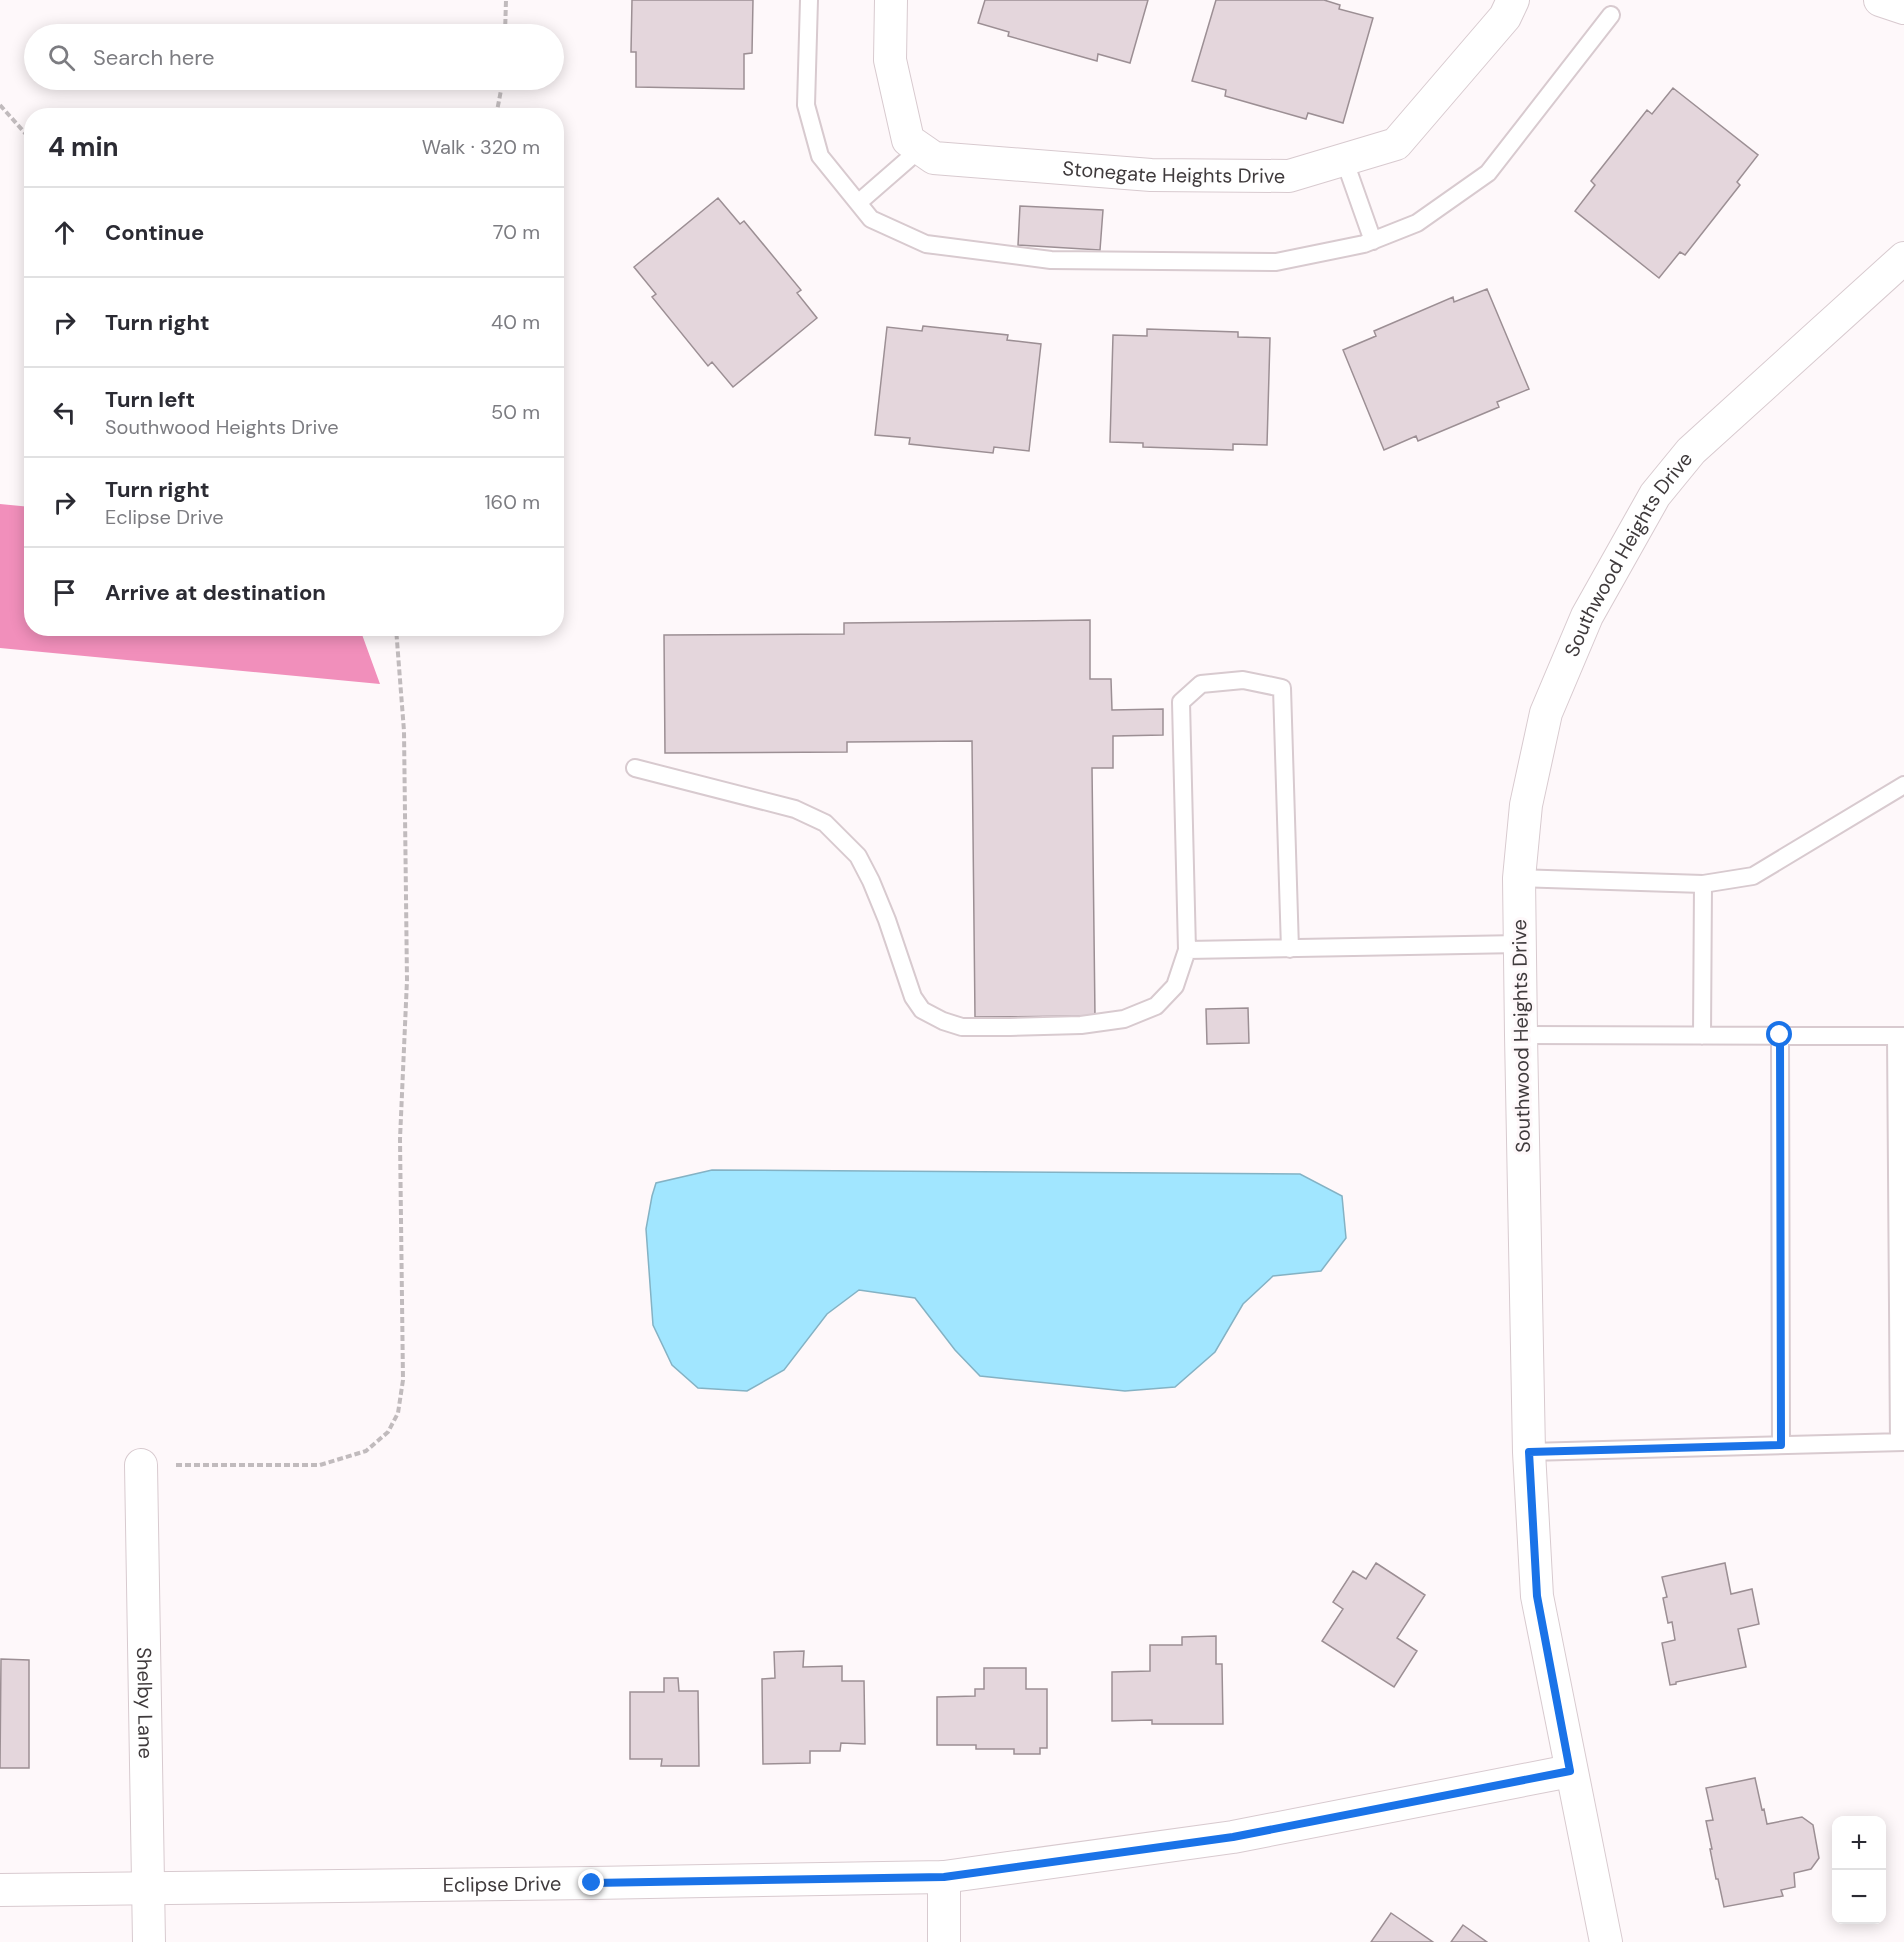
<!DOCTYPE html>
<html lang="en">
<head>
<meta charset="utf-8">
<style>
	body { margin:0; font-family:"DM Sans",sans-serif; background:#f7f7f7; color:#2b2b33 }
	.controls { position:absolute; right:18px; bottom:18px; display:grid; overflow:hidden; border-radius:12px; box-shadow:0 3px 15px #0003 }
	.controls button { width:54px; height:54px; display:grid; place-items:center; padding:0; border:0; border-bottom:2px solid #e1e1e2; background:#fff; color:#2b2b33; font:30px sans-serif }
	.stop { position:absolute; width:18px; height:18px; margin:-14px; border:4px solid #1a73e8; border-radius:50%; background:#fff }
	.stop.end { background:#1a73e8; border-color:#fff; box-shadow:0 2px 6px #0008 }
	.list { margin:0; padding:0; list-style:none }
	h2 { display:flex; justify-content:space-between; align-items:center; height:78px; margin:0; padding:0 24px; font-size:26px }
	h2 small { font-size:20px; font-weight:400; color:#7c7c81 }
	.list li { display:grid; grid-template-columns:39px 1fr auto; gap:18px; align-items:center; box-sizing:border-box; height:90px; padding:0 24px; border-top:2px solid #e1e1e2 }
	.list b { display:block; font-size:22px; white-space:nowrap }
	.list p { margin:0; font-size:20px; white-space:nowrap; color:#7c7c81 }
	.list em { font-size:20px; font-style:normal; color:#7c7c81 }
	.icon { flex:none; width:33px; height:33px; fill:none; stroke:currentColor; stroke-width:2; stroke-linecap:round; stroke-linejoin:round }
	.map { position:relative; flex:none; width:1904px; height:1942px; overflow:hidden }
	.search { position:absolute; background:#fff; box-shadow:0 3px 15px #0003; left:24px; top:24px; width:540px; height:66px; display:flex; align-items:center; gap:15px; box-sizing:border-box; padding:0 21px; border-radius:33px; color:#7c7c81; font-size:22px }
	.panel { position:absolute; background:#fff; box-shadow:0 3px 15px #0003; left:24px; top:108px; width:540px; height:528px; border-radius:24px }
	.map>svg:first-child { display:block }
	.forest { fill:#f18fbb }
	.water { fill:#a1e6ff; stroke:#84b2c4; stroke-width:1.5 }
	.building { fill:#e4d6dc; stroke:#9c8f94; stroke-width:1.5 }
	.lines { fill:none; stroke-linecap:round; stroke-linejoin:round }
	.lane-casing { stroke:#d8cacf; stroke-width:20 }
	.street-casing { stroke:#d8cacf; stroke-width:34 }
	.path { stroke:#c1bbbd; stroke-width:4; stroke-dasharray:6 3; stroke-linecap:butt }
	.lane { stroke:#fff; stroke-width:16 }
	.street { stroke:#fff; stroke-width:32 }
	.route { stroke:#1a73e8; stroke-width:8 }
	.labels { text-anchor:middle; stroke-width:6; stroke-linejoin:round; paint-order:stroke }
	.street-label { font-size:20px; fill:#3f3a3c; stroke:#fef8fa }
</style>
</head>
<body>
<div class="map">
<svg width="1904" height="1942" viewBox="0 0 1904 1942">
	<rect width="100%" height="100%" fill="#fef8fa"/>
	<path class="forest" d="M0,504l31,3 1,121 328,1 20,55 -380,-36z"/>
	<path class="water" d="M712,1170l588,4 42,22 4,42 -25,33 -48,5 -30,28 -28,48 -40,35 -50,4 -145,-15 -25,-26 -40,-52 -56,-8 -32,24 -43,56 -37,21 -49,-3 -26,-23 -19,-40 -7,-96 6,-33 4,-13z"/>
	<path class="building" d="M632,0h121l-1,53 -8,1v35l-108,-2v-35h-5z
		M985,0h163l-18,63 -32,-9 -1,7 -89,-25 1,-4 -31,-9z
		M1216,0h108l16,5 -1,4 34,9 -30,105 -35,-10 -2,6 -81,-23 1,-6 -34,-9z
		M1673,88l85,67 -21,27 3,3 -55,70 -5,-3 -21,26 -84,-67 20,-26 -4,-4 56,-71 5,4z
		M718,198l22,26 4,-3 57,69 -4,3 20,25 -84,69 -21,-25 -4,4 -56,-69 4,-3 -22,-27z
		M1020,206l83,4 -3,40 -82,-5z
		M1487,289l42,100 -32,13 2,5 -81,34 -2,-5 -32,14 -41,-100 33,-14 -2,-5 79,-34 1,5z
		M923,326l85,9 -1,5 34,4 -12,107 -35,-4 -1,6 -84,-9 1,-6 -35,-3 12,-108 35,4z
		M1147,329l91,3v5l32,1 -3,107 -34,-1v6l-90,-3v-4l-33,-1 3,-107 34,1z
		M1090,620v59h21l1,31 51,-1v26l-50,1v32h-21l3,248 -120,1 -3,-276 -125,1v10l-182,1 -1,-118 180,-1v-11z
		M1248,1008l1,35 -42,1 -1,-35z
		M1376,1563l49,32 -28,43 20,13 -23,36 -72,-46 21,-32 -10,-7 20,-31 13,8z
		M1725,1563l6,31 21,-5 7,35 -21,5 8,38 -70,15v2l-6,1 -8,-42 13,-3 -3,-18 -4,1 -5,-25 4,-1 -5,-20z
		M1216,1636v28h6l1,60h-71v-4l-40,1v-49l38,-1v-26h32v-8z
		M804,1651l-1,16 39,-1v15h22l1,63 -24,-1 -1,8h-30v12l-47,1 -1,-85 13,-1 -1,-26z
		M1,1659l28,1v108h-29z
		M984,1668h42v21h21v59h-7v6h-26v-5h-38v-4h-39v-48l38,-1v-7h9z
		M664,1678h14l1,13h19l1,75h-38l1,-7h-32v-67h34z
		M1755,1778l7,32 2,-1 3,15 35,-7 11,8 6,33 -8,11 -17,4 1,14 -14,3 2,6 -59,11 -6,-28h-2l-6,-30h2l-6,-28 7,-1 -7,-32z
		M1391,1913l42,29h-62z
		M1463,1925l24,17h-36z"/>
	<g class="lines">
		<defs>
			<path id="lane" d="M809,0l-3,105 14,51 51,63 55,25 125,16 225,2 88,-18 53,-21 71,-50 123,-158
				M1344,159l29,82
				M858,203l62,-54
				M635,768l160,41 30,14 33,33 13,25 16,39 26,77 9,13 21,11 19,6h48l71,-2 43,-6 32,-13 19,-20 12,-36
				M1519,878l184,6 50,-8 151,-91
				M1290,949l-8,-261 -39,-8 -42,4 -20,18 6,248 333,-6
				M1521,1035l383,1
				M1780,1035l1,410
				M1702,1036l1,-152
				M1896,1036l3,406
				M1529,1452l375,-10"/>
			<g id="street">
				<path id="s1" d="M891,0l-1,60 18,80 26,18 217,17 138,1 107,-32 109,-127 8,-17"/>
				<path d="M1880,0l24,8"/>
				<path id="s2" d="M141,1465l8,477"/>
				<path d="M944,1877v65"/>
				<path id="s3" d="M0,1890l592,-7 352,-6 289,-40 337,-66"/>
				<path id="s4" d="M1606,1942l-69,-346 -8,-144 -8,-417 -2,-157 7,-73 20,-92 41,-97 68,-121 36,-44 213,-193"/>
			</g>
		</defs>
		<use href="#lane" class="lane-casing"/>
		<use href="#street" class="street-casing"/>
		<path class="path" d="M505,34l1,-34
			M0,105l32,36
			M496,116l7,-36
			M176,1465h144l46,-14 22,-19 10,-19 5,-33 -3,-241 7,-159 -3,-249 -8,-103"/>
		<use href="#lane" class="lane"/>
		<use href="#street" class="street"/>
	</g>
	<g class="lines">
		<path class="route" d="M592,1883l352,-6 289,-40 337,-66 -33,-175 -8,-144 252,-7 -1,-410"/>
	</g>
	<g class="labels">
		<g class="street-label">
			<text dy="7" stroke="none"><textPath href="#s1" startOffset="414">Stonegate Heights Drive</textPath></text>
			<text dy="7" stroke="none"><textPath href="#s4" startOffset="1418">Southwood Heights Drive</textPath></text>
			<text transform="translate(1521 1036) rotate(-91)" y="7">Southwood Heights Drive</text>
			<text dy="7" stroke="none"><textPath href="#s2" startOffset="238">Shelby Lane</textPath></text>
			<text dy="7" stroke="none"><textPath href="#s3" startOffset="502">Eclipse Drive</textPath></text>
		</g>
	</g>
</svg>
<div class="controls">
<button>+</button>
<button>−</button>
</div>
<div class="stop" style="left:1780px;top:1035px"></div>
<div class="stop end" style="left:592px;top:1883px"></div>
<div class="search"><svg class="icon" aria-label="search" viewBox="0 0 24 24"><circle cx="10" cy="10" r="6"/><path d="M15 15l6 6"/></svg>Search here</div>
<section class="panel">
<h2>4 min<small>Walk · 320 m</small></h2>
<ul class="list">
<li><svg class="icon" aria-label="ahead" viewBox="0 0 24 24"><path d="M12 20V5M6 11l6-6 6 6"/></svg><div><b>Continue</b></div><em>70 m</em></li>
<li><svg class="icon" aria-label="right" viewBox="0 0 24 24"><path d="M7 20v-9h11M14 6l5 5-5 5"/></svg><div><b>Turn right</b></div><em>40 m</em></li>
<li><svg class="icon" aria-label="left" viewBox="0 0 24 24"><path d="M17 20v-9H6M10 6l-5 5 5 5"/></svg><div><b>Turn left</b><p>Southwood Heights Drive</p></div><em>50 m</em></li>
<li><svg class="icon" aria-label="right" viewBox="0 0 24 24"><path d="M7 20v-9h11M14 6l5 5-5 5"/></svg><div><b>Turn right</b><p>Eclipse Drive</p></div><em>160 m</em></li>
<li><svg class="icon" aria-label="arrive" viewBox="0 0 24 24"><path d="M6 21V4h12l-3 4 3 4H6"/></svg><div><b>Arrive at destination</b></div></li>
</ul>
</section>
</div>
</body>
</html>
